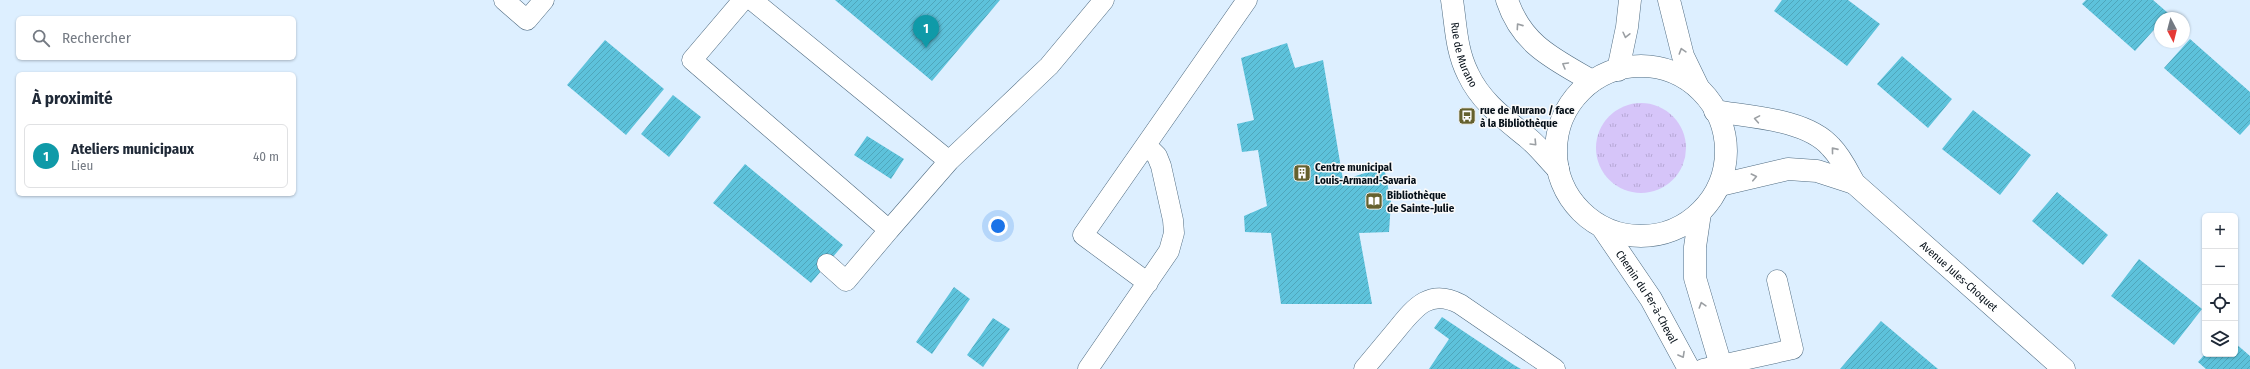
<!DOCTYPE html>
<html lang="fr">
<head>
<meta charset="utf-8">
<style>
	body { margin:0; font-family:"Fira Sans Condensed",sans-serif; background:#f2f2f3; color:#1f2937 }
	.controls { position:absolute; right:12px; bottom:12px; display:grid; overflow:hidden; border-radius:6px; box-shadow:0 1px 3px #0004 }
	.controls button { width:36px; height:36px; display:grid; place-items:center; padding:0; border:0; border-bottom:1px solid #e0e1e3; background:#fff; color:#1f2937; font:20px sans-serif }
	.compass { position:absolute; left:2154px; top:12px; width:36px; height:36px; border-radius:50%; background:#fff; box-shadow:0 1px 3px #0004; rotate:173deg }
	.you { position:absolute; left:998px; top:226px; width:14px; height:14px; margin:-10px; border:3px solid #fff; border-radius:50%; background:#1a73e8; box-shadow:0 0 0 6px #1a73e833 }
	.badge { display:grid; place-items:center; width:26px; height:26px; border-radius:50%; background:#2563eb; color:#fff; font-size:13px; font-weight:700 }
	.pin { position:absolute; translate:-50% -33px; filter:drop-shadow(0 1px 2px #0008) }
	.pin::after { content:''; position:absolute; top:21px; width:14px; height:12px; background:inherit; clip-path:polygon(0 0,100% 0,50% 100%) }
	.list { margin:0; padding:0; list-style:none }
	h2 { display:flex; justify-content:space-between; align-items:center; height:52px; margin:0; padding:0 16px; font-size:17px }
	h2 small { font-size:13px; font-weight:400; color:#747a83 }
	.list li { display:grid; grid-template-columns:26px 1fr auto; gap:12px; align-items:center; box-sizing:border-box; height:64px; margin:0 8px 8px; padding:0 8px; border:1px solid #e0e1e3; border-radius:6px }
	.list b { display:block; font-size:15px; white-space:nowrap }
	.list p { margin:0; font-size:13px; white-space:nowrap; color:#747a83 }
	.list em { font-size:13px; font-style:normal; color:#747a83 }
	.icon { flex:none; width:22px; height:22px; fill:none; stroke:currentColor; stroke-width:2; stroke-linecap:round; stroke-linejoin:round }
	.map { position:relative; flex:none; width:2250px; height:369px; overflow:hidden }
	.search { position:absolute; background:#fff; box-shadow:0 1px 3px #0004; left:16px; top:16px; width:280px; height:44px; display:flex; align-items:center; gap:10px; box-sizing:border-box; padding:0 14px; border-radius:6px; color:#747a83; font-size:15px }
	.panel { position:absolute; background:#fff; box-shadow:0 1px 3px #0004; left:16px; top:72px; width:280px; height:124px; border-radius:6px }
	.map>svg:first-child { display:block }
	.grass { fill:url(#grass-tufts) }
	.building { fill:url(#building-hatch) }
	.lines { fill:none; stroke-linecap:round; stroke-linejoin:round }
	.lane-casing { stroke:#4f6b81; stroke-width:21 }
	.street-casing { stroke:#4f6b81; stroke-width:23 }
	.secondary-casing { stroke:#4f6b81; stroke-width:23 }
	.lane { stroke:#fff; stroke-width:20 }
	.street { stroke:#fff; stroke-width:22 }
	.secondary { stroke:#fff; stroke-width:22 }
	.oneway { stroke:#9b9fa3 }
	.labels { text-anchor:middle; stroke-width:3; stroke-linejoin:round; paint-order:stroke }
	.street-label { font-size:11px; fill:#050f18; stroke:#fafafa }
	.poi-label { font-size:11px; font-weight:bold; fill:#050f18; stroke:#fafafa; text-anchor:start }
</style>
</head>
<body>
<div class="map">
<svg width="2250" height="369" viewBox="0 0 2250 369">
	<defs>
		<pattern id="grass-tufts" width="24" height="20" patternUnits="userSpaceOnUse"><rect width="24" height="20" fill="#d6c5f9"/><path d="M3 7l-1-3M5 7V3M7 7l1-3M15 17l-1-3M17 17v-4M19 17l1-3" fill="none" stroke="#b6a8d5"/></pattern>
		<pattern id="building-hatch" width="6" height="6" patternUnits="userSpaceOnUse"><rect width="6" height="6" fill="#5dc2db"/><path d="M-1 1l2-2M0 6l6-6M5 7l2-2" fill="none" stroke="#4fa6bb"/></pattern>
	</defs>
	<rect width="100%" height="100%" fill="#ddefff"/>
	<path class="grass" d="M1596 148a45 45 0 1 1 90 0a45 45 0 1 1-90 0Z"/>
	<path class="building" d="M835,0h165l-68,81z
		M1782,0h66l32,24 -33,42 -73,-55z
		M2086,0h67l15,13 -4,5h-4v5l-25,28 -53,-47z
		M2190,39l60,53v32l-10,11 -76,-67z
		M605,40l59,49 -38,46 -59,-50z
		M1287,43l8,25 28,-8 20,120 41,-13 7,35 -2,30 -30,1 13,71h-91l-10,-71 -26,-1 -1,-16 23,-10 -9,-56 -16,2 -5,-28 17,-4 -13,-62z
		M1902,56l50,43 -24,29 -51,-44z
		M673,95l28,22 -32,40 -28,-23z
		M1973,110l58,45 -31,40 -58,-46z
		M867,136l37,23 -13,20 -37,-24z
		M745,164l98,81 -32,38 -98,-80z
		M2057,192l51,43 -25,30 -51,-44z
		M2139,259l63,50 -28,36 -63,-49z
		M954,287l16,12 -38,55 -16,-12z
		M1442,317l72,48 7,4h-92l20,-30 -15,-11z
		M993,318l17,11 -27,38 -16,-12z
		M1881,321l57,48h-98z
		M2235,343l15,13v13h-44l-8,-7 7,-8h30z"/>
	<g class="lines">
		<defs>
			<path id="lane" d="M504,0l23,20 17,-20
				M743,0l-51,60 197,170 60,-69 100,-95 55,-66
				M752,0l197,161
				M827,264l19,17 43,-51
				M1148,283l-65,-48 164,-235
				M1088,369l81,-118 5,-18 -1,-13 -12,-54 -4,-10 -11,-11
				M1364,369c10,-12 20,-24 30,-36 19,-23 34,-46 66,-29l95,65
				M1703,369l90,-20 -16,-69"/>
			<g id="street">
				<path id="s1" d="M1715,111c35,6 92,8 116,36 10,10 16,23 23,36l210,186"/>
				<path d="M1720,185l68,-16 29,2 37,12"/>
			</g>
			<g id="secondary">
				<path id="s2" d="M1452,0c4,26 4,50 16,74 13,28 37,45 60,64 11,9 20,21 30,31"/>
				<path d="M1507,0c15,45 47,59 85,81"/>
				<path d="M1669,0l14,56 15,31"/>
				<circle cx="1641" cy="151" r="85"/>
				<path d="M1618,70l9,-43 3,-27"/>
				<path d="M1700,213l-5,34v31l27,91"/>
				<path id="s3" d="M1602,227l49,72 38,70"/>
			</g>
		</defs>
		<use href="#lane" class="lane-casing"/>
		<use href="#street" class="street-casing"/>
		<use href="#secondary" class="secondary-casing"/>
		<use href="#lane" class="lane"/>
		<use href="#street" class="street"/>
		<use href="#secondary" class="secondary"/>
	</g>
	<defs><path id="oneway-chevron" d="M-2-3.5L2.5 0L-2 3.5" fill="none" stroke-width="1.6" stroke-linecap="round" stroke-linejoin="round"/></defs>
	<g class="oneway">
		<use href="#oneway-chevron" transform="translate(1519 26) rotate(-125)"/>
		<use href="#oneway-chevron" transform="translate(1626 35) rotate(103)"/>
		<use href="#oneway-chevron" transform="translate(1682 51) rotate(-107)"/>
		<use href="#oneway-chevron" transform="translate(1565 65) rotate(-150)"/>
		<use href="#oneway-chevron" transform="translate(1757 119) rotate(-170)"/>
		<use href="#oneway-chevron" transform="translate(1534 143) rotate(46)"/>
		<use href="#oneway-chevron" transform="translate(1834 150) rotate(-129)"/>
		<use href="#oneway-chevron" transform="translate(1754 177) rotate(-13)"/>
		<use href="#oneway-chevron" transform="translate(1702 305) rotate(-107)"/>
		<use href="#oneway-chevron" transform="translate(1682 355) rotate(61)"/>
	</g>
	<defs>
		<symbol id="bus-square" viewBox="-11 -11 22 22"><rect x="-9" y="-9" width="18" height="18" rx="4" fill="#65612e" stroke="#fafafa"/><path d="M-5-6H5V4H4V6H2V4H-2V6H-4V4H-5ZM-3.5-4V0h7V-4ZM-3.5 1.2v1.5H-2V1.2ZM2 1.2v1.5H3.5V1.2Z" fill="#fff"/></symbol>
		<symbol id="building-square" viewBox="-11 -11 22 22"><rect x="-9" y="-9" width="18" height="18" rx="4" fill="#65612e" stroke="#fafafa"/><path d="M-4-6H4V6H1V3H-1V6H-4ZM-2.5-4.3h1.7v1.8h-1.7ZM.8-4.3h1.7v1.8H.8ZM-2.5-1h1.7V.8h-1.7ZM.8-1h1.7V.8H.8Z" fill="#fff"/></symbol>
		<symbol id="library-square" viewBox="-11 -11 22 22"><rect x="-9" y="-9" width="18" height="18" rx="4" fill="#65612e" stroke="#fafafa"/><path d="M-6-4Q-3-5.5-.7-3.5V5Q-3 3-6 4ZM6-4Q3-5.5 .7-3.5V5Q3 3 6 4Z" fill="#fff"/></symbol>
	</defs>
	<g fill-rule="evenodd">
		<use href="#bus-square" x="1457" y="106" width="20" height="20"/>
		<use href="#building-square" x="1292" y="163" width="20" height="20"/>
		<use href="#library-square" x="1364" y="191" width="20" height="20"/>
	</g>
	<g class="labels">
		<g class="street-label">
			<text dy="4" stroke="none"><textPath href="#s2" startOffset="56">Rue de Murano</textPath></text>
			<text dy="4" stroke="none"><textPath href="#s1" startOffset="307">Avenue Jules-Choquet</textPath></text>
			<text dy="4" stroke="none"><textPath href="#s3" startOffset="83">Chemin du Fer-à-Cheval</textPath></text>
		</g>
		<g class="poi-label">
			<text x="1480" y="114">rue de Murano / face<tspan x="1480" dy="13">à la Bibliothèque</tspan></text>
			<text x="1315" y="171">Centre municipal<tspan x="1315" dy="13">Louis-Armand-Savaria</tspan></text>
			<text x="1387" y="199">Bibliothèque<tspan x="1387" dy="13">de Sainte-Julie</tspan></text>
		</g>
	</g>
</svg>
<div class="controls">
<button>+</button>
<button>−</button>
<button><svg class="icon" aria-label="locate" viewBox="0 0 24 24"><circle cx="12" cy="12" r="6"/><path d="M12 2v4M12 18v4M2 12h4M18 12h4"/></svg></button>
<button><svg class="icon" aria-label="layers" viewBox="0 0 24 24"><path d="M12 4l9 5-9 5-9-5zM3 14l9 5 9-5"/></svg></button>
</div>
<svg class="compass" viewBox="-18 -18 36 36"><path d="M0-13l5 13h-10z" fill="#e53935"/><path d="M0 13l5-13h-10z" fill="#747a83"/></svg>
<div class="you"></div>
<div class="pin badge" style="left:926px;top:48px;background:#0f9aa8">1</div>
<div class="search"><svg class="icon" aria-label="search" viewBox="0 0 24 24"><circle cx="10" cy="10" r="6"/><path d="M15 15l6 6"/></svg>Rechercher</div>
<section class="panel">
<h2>À proximité<small></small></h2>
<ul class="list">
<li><span class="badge" style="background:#0f9aa8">1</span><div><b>Ateliers municipaux</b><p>Lieu</p></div><em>40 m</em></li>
</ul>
</section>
</div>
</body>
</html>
